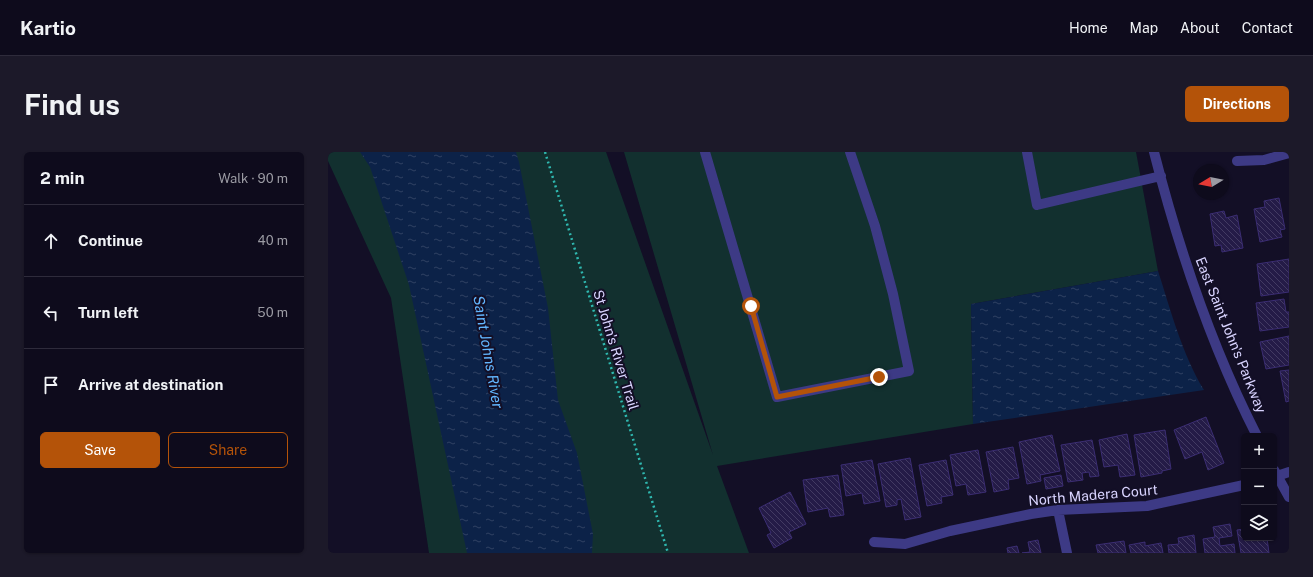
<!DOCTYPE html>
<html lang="en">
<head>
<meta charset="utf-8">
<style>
	body { margin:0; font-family:"Public Sans",sans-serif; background:#1c1929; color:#f1f3f6 }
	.controls { position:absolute; right:12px; bottom:12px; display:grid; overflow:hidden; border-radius:6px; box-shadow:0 1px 3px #0004 }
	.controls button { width:36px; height:36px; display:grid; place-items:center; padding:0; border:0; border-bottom:1px solid #2e2b3b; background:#0e0b1c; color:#f1f3f6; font:20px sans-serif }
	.compass { position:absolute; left:865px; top:12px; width:36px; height:36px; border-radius:50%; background:#0e0b1c; box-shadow:0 1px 3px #0004; rotate:260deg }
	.stop { position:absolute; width:12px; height:12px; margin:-9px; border:3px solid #b45309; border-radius:50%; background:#fff }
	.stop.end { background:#b45309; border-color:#fff; box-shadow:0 1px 4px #0008 }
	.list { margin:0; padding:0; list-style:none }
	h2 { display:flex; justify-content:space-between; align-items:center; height:52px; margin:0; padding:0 16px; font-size:17px }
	h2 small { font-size:13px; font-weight:400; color:#9b9ba3 }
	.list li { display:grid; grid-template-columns:26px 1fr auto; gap:12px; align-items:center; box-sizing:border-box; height:72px; padding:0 16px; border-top:1px solid #2e2b3b }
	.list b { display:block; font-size:15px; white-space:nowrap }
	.list em { font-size:13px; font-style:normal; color:#9b9ba3 }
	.actions { display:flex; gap:8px; padding:12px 16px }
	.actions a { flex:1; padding:9px 0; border:1px solid #b45309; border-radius:6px; text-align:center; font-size:14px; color:#b45309 }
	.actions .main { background:#b45309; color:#fff }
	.icon { flex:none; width:22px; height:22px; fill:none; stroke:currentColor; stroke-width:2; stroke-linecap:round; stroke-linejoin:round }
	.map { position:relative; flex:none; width:961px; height:401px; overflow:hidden; border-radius:6px }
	header { display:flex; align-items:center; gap:24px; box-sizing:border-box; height:56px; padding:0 20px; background:#0e0b1c; border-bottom:1px solid #2e2b3b }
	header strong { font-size:19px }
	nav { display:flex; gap:22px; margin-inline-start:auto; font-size:14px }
	.intro { display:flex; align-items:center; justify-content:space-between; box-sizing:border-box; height:96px; padding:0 24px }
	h1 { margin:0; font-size:28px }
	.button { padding:10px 18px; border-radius:6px; background:#b45309; color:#fff; font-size:14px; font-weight:700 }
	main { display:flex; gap:24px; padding:0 24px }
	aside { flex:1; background:#0e0b1c; border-radius:6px; box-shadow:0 1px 3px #0004 }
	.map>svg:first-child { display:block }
	.grass { fill:#12302f }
	.water { fill:url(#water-ripples) }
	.building { fill:url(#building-back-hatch); stroke:#3b2d73 }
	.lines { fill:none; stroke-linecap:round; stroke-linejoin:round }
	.path { stroke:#2fb8b0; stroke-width:2.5; stroke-dasharray:2 3; stroke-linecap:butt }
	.minor { stroke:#3d3a85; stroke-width:10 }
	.route { stroke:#b45309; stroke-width:5 }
	.labels { text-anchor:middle; stroke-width:4; stroke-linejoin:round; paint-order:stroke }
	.street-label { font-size:14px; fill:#d9d4ff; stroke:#130f26 }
	.water-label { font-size:15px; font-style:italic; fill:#62b6ff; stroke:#130f26 }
</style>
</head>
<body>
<header>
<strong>Kartio</strong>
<nav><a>Home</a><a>Map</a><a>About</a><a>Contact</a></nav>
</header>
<div class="intro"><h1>Find us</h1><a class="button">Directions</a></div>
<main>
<aside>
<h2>2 min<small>Walk · 90 m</small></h2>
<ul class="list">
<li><svg class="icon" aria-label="ahead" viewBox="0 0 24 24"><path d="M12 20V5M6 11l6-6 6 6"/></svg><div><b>Continue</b></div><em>40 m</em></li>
<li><svg class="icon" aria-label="left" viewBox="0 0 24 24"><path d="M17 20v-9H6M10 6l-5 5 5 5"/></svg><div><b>Turn left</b></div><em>50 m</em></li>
<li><svg class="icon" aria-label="arrive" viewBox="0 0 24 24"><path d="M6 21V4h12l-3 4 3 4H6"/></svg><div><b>Arrive at destination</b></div></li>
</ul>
<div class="actions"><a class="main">Save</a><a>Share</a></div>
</aside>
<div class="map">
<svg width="961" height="401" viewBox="0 0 961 401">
	<defs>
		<pattern id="water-ripples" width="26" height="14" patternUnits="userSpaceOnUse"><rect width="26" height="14" fill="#0c2248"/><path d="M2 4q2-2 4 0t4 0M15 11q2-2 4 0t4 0" fill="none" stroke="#2f4163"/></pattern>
		<pattern id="building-back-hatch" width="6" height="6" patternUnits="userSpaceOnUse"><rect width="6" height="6" fill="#241b47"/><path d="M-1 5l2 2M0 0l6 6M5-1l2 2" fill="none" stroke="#433b63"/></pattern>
	</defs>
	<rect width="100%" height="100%" fill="#130f26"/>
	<path class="grass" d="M0,0h278l107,303 -89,-303h512l22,119 -187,33 2,120 -256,42 32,87h-320l-38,-255 -63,-137z"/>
	<path class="water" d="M32,0h156l3,10 29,146 10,92 19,53 16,81 -1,19h-125l-58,-268 -39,-118z
		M830,119c13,40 24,83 46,119l-231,34 -2,-120z"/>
	<path class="building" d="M951,46l6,31 -5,1 2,7 -22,5 -6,-33 11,-2 -1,-6z
		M896,59l2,7 11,-3 6,33 -21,4 -1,-7 -6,1 -5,-32z
		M961,107v33l-28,4 -4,-32z
		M956,147l2,13h3v15l-29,4 -4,-28z
		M961,184v29l-23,4 -6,-27z
		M961,218v31l-3,1 -6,-31z
		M878,265l18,46 -16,7 -6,-18 -17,7 -11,-29z
		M837,278l6,39 -9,2v2l-21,4 -7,-42z
		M799,282l8,41 -15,2 -2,-12 -14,2 -5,-27z
		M724,283l8,36 -20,4 1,6 -14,3 -8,-42z
		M764,288l7,36 -9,1 -1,-5 -7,1 1,7 -15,2 -7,-37z
		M685,295l6,31 -11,2 1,9 -15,3 -8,-40z
		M650,298l8,42 -18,3 -2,-11 -10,2 -6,-31z
		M582,306l11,59 -16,3 -4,-21 -4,1v5l-11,2 -8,-43z
		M544,308l8,41 -16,3 -2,-11 -16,3 -5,-31z
		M618,308l7,35 -12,2 1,6 -15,3 -8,-41z
		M510,323l6,40 -14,2 -2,-9 -20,4 -5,-32z
		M733,323l2,11 -17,3 -2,-11z
		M462,340l16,32 -17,8 3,6 -18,10 -7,-13 4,-2 -12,-25z
		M902,372l2,12 -13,2 1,8 14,-2 1,9h-30l-2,-14 12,-2 -2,-10z
		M916,377v9h23l2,15h-28l-4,-23z
		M866,383l2,18h-27l-1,-8 11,-1 -1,-6z
		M710,388l3,13h-19l8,-1 -2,-10z
		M796,389l2,12h-28l-2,-8z
		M817,390v4l16,-3 2,10h-32l-2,-8z
		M689,394l2,7h-11l-1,-5z"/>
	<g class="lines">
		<path class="path" d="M217,0l123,401"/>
		<path class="minor" d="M377,0l72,245 132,-26 -16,-77 -18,-68 -25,-74
			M699,0l10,53 124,-29
			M826,0c25,98 57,194 103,284
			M909,9l27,-1 25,-7
			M946,318l15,27
			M946,325l15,-5
			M730,358l9,43
			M546,390l31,2 45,-13 81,-17 27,-4 89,-4 97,-21"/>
	</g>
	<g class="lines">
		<path class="route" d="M423,154l26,91 102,-20"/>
	</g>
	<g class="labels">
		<g class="street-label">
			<text transform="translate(903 183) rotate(68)" y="5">East Saint John's Parkway</text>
			<text transform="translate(288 198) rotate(73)" y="5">St John's River Trail</text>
			<text transform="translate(765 343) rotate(-5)" y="5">North Madera Court</text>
		</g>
		<g class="water-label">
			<text transform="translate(160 200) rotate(80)" y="5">Saint Johns River</text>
		</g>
	</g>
</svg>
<div class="controls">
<button>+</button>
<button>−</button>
<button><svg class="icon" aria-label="layers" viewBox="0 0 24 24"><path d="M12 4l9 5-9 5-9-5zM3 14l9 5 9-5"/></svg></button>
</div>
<svg class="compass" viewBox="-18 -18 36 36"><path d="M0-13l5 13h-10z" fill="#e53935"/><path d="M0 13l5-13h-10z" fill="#9b9ba3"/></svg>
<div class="stop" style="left:423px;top:154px"></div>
<div class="stop end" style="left:551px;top:225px"></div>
</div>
</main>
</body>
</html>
